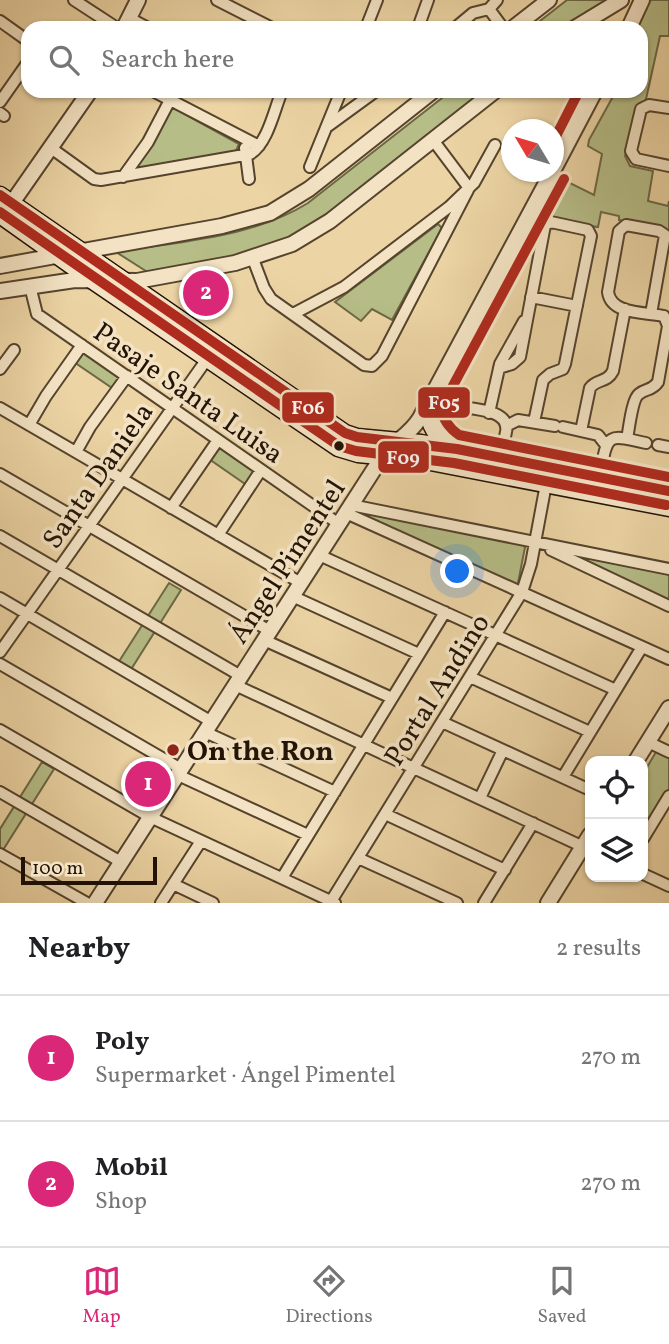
<!DOCTYPE html>
<html lang="en">
<head>
<meta charset="utf-8">
<style>
	body { margin:0; font-family:Vollkorn,serif; background:#f6f6f6; color:#202124 }
	.controls { position:absolute; right:21px; bottom:21px; display:grid; overflow:hidden; border-radius:14px; box-shadow:0 2px 5px #0004 }
	.controls button { width:63px; height:63px; display:grid; place-items:center; padding:0; border:0; border-bottom:2px solid #e0e0e0; background:#fff; color:#202124; font:35px sans-serif }
	.compass { position:absolute; left:501px; top:119px; width:63px; height:63px; border-radius:50%; background:#fff; box-shadow:0 2px 5px #0004; rotate:308deg }
	.scale { position:absolute; left:21px; bottom:18px; width:136px; box-sizing:border-box; padding-left:7px; border:4px solid #231305; border-top:0; font-size:19px; line-height:24px; white-space:nowrap; color:#231305; -webkit-text-stroke:5px #f3e3c4; paint-order:stroke }
	.you { position:absolute; left:458px; top:572px; width:24px; height:24px; margin:-18px; border:5px solid #fff; border-radius:50%; background:#1a73e8; box-shadow:0 0 0 10px #1a73e833 }
	.badge { display:grid; place-items:center; width:46px; height:46px; border-radius:50%; background:#db2777; color:#fff; font-size:23px; font-weight:700 }
	.pin { position:absolute; translate:-50% -50%; border:4px solid #fff; box-shadow:0 2px 7px #0006 }
	.list { margin:0; padding:0; list-style:none }
	h2 { display:flex; justify-content:space-between; align-items:center; height:91px; margin:0; padding:0 28px; font-size:30px }
	h2 small { font-size:23px; font-weight:400; color:#757577 }
	.list li { display:grid; grid-template-columns:46px 1fr auto; gap:21px; align-items:center; box-sizing:border-box; height:126px; padding:0 28px; border-top:2px solid #e0e0e0 }
	.list b { display:block; font-size:26px; white-space:nowrap }
	.list p { margin:0; font-size:23px; white-space:nowrap; color:#757577 }
	.list em { font-size:23px; font-style:normal; color:#757577 }
	.icon { flex:none; width:38px; height:38px; fill:none; stroke:currentColor; stroke-width:2; stroke-linecap:round; stroke-linejoin:round }
	.map { position:relative; flex:none; width:669px; height:903px; overflow:hidden }
	.search { position:absolute; background:#fff; box-shadow:0 2px 5px #0004; left:21px; right:21px; top:21px; height:77px; display:flex; align-items:center; gap:18px; box-sizing:border-box; padding:0 24px; border-radius:21px; color:#757577; font-size:26px }
	.sheet { height:343px; background:#fff }
	nav { display:flex; justify-content:space-around; align-items:center; box-sizing:border-box; height:98px; border-top:2px solid #e0e0e0; background:#fff; font-size:19px; color:#757577 }
	nav a { display:grid; justify-items:center; gap:4px }
	nav .on { color:#db2777 }
	.map>svg:first-child { display:block }
	.green { fill:#b6bd87; stroke:#6c6846; stroke-width:2 }
	.lines { fill:none; stroke-linecap:round; stroke-linejoin:round }
	.minor-casing { stroke:#55432d; stroke-width:14 }
	.tertiary-casing { stroke:#55432d; stroke-width:18 }
	.secondary-casing { stroke:#231305; stroke-width:19 }
	.minor { stroke:#f3e3c4; stroke-width:10 }
	.tertiary { stroke:#f3e3c4; stroke-width:14 }
	.secondary { stroke:#f3e3c4; stroke-width:16 }
	.bus-1-casing { stroke:#f3e3c4; stroke-width:16 }
	.bus-2-casing { stroke:#f3e3c4; stroke-width:16 }
	.bus-3-casing { stroke:#f3e3c4; stroke-width:16 }
	.bus-1 { stroke:#af2b1e; stroke-width:10 }
	.bus-2 { stroke:#af2b1e; stroke-width:10 }
	.bus-3 { stroke:#af2b1e; stroke-width:10 }
	.bus-dot { fill:#231305; stroke:#f3e3c4; stroke-width:2.5 }
	.poi-dot { fill:#8f2418; stroke:#f3e3c4; stroke-width:2.5 }
	.labels { text-anchor:middle; stroke-width:7; stroke-linejoin:round; paint-order:stroke }
	.street-label { font-size:28px; fill:#231305; stroke:#f3e3c4 }
	.poi-label { font-size:28px; font-weight:bold; fill:#231305; stroke:#f3e3c4; text-anchor:start }
	.line-badge { stroke:#f3e3c4; stroke-width:2.5 }
	.badge-label { font-size:19px; text-anchor:middle; font-weight:bold; fill:#fff }
</style>
</head>
<body>
<div class="map">
<svg width="669" height="903" viewBox="0 0 669 903">
	<rect width="100%" height="100%" fill="#ecd4a4"/>
	<filter id="stains"><feTurbulence type="fractalNoise" baseFrequency=".00286" numOctaves="4"/><feColorMatrix values="0 0 0 0 .2 0 0 0 0 .09 0 0 0 0 .02 0 0 0 .5 -.17"/></filter>
	<radialGradient id="worn" r=".72"><stop offset=".6" stop-color="#630" stop-opacity="0"/><stop offset="1" stop-color="#630" stop-opacity=".3"/></radialGradient>
	<path class="green" d="M567,0h39l-43,28h-32z
		M650,0h19v36h-9l-14,63 -11,14 -10,43 5,10 23,5 -5,30 20,5 1,-5v30l-50,-11v-4l-18,-4 -3,15 -53,-8 -8,4 23,-45 34,17 8,-41 -14,-8 1,-6 27,-49h25v-63h-5z
		M451,91h32l-149,119 -38,26 -41,16 -106,21 -33,-21c64,-11 136,-14 192,-49z
		M172,107l67,37 -3,7 -101,18 17,-23z
		M438,224l4,4 -50,92 -20,-11 -11,12 -26,-19z
		M83,351l39,25 -7,14 -41,-28z
		M219,445l38,23 -9,18 -39,-27z
		M366,512l160,30 -9,46 -153,-72z
		M564,552l105,20v28z
		M169,583l12,7 -51,81 -12,-8z
		M656,752l13,6v33l-26,42v-59z
		M42,762l12,7 -51,81 -3,-2v-19z"/>
	<g class="lines">
		<defs>
			<path id="minor" d="M74,0l43,28
				M217,0l55,28
				M489,9l14,19
				M129,18l19,10
				M0,21l28,20
				M366,28l11,-28
				M418,28l10,-28
				M455,28l18,-15 16,-4 8,-9
				M153,91l106,55
				M0,102l28,-40
				M669,108l-20,-3 -8,4 -10,42 5,8 33,7
				M0,113l4,3
				M328,126l48,-35
				M433,140l36,48
				M51,148l43,31 7,1 149,-26c18,-11 24,-44 32,-63
				M245,148l4,31
				M310,167l31,-76
				M123,177l25,-35 22,-42
				M253,259l11,29 7,11 93,66 8,1 10,-10 86,-166
				M30,286l7,28 302,210
				M531,297l46,9
				M293,314l51,-27 105,-80 25,-24 21,-38
				M499,368l13,-4 8,-7 25,-132 6,-3 37,8 3,6 -26,128 -2,5 -13,5 -7,6 -9,42
				M0,369l14,-19
				M456,406c15,3 55,3 50,26 -2,11 -4,16 -13,24
				M0,408l301,175
				M489,413l11,-49 24,-43
				M29,425l17,-29 36,-51
				M508,425l10,-5 37,6
				M563,427l35,8 7,9
				M581,431l9,-43c6,-9 17,-5 23,-17l12,-62
				M627,439c2,-10 5,-40 12,-45 7,-6 13,-3 19,-12l10,-56 -4,-10c-18,-4 -53,-1 -56,-24l11,-61 7,-6 33,6 6,4 -14,79
				M658,445l11,2
				M76,452l14,-25 37,-51
				M0,474l270,157
				M589,476l13,-10c5,-37 13,-29 44,-23
				M351,505l318,64
				M171,508l47,-68
				M346,513l323,146
				M218,535l43,-65
				M0,536l241,140
				M551,550l118,56
				M319,555l297,135
				M292,596l127,58
				M0,598l212,124
				M264,640l128,58
				M0,652l207,-293
				M0,664l181,105
				M470,677l120,55
				M235,685l355,165
				M442,722l148,68
				M0,730l150,87 185,86
				M205,732l130,60
				M648,742l21,10
				M178,775l130,60
				M563,777l79,-130
				M0,792l121,70
				M480,798l23,-48
				M385,814l120,56
				M643,839l26,-43
				M0,854l87,49
				M358,858l99,45
				M643,874l26,12
				M282,878l163,-266
				M173,884l40,19
				M161,903l40,-62
				M330,903l192,-311 9,-28 15,-80
				M484,903l49,-80"/>
			<path id="tertiary" d="M124,28l14,-28
				M513,28l36,-28
				M575,28l46,-28
				M629,28l13,-28
				M554,169l41,-78
				M7,210l83,-119
				M0,266l222,-40 48,-13 39,-24 124,-98
				M0,291l75,-11 62,1 98,-18 57,-19 38,-23 165,-130
				M636,761l33,-53
				M95,903l287,-446c11,-15 28,-22 38,-39l132,-246
				M548,903l42,-68"/>
			<path id="secondary" d="M0,195l345,238 12,4 64,6 36,6 212,42
				M0,215l90,64 248,169 20,6 62,6 249,48
				M427,405c1,19 9,33 25,42"/>
		</defs>
		<use href="#minor" class="minor-casing"/>
		<use href="#tertiary" class="tertiary-casing"/>
		<use href="#secondary" class="secondary-casing"/>
		<use href="#minor" class="minor"/>
		<use href="#tertiary" class="tertiary"/>
		<use href="#secondary" class="secondary"/>
		<defs>
			<path id="bus-1" d="M0,195l345,238 12,4 100,12 212,42"/>
			<path id="bus-2" d="M0,212l339,234 17,5 98,12 212,42"/>
			<path id="bus-3" d="M554,140l25,-49
				M564,179l-123,229c2,12 8,20 18,27l210,42"/>
		</defs>
		<use href="#bus-1" class="bus-1-casing"/>
		<use href="#bus-2" class="bus-2-casing"/>
		<use href="#bus-3" class="bus-3-casing"/>
		<use href="#bus-1" class="bus-1"/>
		<use href="#bus-2" class="bus-2"/>
		<use href="#bus-3" class="bus-3"/>
	</g>
	<circle class="bus-dot" cx="339" cy="446" r="6"/>
	<circle class="poi-dot" cx="173" cy="750" r="7"/>
	<g class="labels">
		<g class="street-label">
			<text transform="translate(189 392) rotate(35)" y="10">Pasaje Santa Luisa</text>
			<text transform="translate(97 475) rotate(-55)" y="10">Santa Daniela</text>
			<text transform="translate(286 561) rotate(-57)" y="10">Ángel Pimentel</text>
			<text transform="translate(436 689) rotate(-58)" y="10">Portal Andino</text>
		</g>
		<g class="poi-label">
			<text x="187" y="760">On the Ron</text>
		</g>
	</g>
	<g class="line-badge">
		<rect x="417" y="386" width="54" height="33" rx="7" fill="#af2b1e"/>
		<rect x="281" y="391" width="54" height="33" rx="7" fill="#af2b1e"/>
		<rect x="377" y="440" width="53" height="34" rx="7" fill="#af2b1e"/>
	</g>
	<g class="badge-label">
		<text x="444" y="409">F05</text>
		<text x="308" y="414">F06</text>
		<text x="403" y="464">F09</text>
	</g>
	<rect width="100%" height="100%" filter="url(#stains)"/>
	<rect width="100%" height="100%" fill="url(#worn)"/>
</svg>
<div class="controls">
<button><svg class="icon" aria-label="locate" viewBox="0 0 24 24"><circle cx="12" cy="12" r="6"/><path d="M12 2v4M12 18v4M2 12h4M18 12h4"/></svg></button>
<button><svg class="icon" aria-label="layers" viewBox="0 0 24 24"><path d="M12 4l9 5-9 5-9-5zM3 14l9 5 9-5"/></svg></button>
</div>
<svg class="compass" viewBox="-18 -18 36 36"><path d="M0-13l5 13h-10z" fill="#e53935"/><path d="M0 13l5-13h-10z" fill="#757577"/></svg>
<div class="scale">100 m</div>
<div class="you"></div>
<div class="pin badge" style="left:148px;top:784px">1</div>
<div class="pin badge" style="left:206px;top:293px">2</div>
<div class="search"><svg class="icon" aria-label="search" viewBox="0 0 24 24"><circle cx="10" cy="10" r="6"/><path d="M15 15l6 6"/></svg>Search here</div>
</div>
<section class="sheet">
<h2>Nearby<small>2 results</small></h2>
<ul class="list">
<li><span class="badge">1</span><div><b>Poly</b><p>Supermarket · Ángel Pimentel</p></div><em>270 m</em></li>
<li><span class="badge">2</span><div><b>Mobil</b><p>Shop</p></div><em>270 m</em></li>
</ul>
</section>
<nav>
<a class="on"><svg class="icon" aria-label="map" viewBox="0 0 24 24"><path d="M3 6l6-2 6 2 6-2v14l-6 2-6-2-6 2zM9 4v14M15 6v14"/></svg>Map</a>
<a><svg class="icon" aria-label="directions" viewBox="0 0 24 24"><path d="M12 3l9 9-9 9-9-9zM9 14v-3h6M13 9l2 2-2 2"/></svg>Directions</a>
<a><svg class="icon" aria-label="saved" viewBox="0 0 24 24"><path d="M7 4h10v16l-5-4-5 4z"/></svg>Saved</a>
</nav>
</body>
</html>
